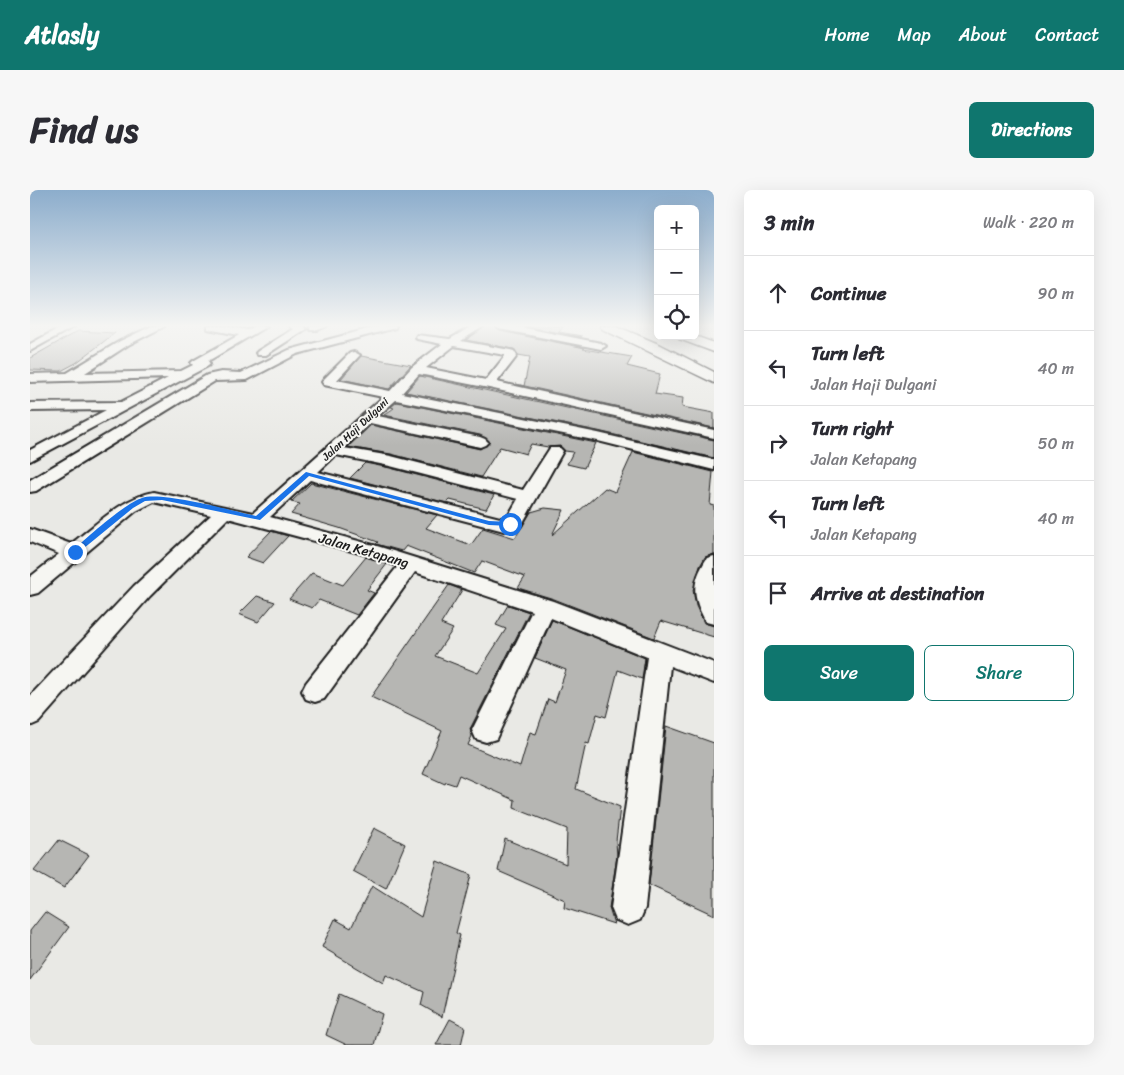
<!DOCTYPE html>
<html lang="en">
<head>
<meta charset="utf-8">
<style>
	body { margin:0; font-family:Sriracha,sans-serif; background:#f7f7f7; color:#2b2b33 }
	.controls { position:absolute; right:15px; top:15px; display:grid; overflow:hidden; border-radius:8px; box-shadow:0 5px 20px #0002 }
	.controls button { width:45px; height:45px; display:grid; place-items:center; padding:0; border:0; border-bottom:1px solid #e1e1e2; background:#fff; color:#2b2b33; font:25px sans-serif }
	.stop { position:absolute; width:15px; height:15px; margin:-11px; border:4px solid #1a73e8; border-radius:50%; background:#fff }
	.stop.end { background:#1a73e8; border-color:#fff; box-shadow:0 1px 5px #0008 }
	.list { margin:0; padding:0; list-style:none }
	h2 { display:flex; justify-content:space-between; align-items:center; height:65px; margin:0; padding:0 20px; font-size:21px }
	h2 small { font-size:16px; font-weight:400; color:#7c7c81 }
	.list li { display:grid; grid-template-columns:32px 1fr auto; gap:15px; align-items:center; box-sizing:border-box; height:75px; padding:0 20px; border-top:1px solid #e1e1e2 }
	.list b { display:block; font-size:19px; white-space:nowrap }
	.list p { margin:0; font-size:16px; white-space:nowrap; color:#7c7c81 }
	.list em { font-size:16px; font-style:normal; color:#7c7c81 }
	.actions { display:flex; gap:10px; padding:15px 20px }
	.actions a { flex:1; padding:11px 0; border:1px solid #0f766e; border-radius:8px; text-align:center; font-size:18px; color:#0f766e }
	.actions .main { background:#0f766e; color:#fff }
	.icon { flex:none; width:28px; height:28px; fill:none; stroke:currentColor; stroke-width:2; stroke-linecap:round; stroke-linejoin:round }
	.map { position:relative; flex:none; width:684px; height:855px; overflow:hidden; border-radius:8px }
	header { display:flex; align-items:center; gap:30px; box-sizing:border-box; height:70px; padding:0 25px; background:#0f766e; color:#fff }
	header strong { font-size:24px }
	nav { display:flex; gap:28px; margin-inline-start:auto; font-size:18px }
	.intro { display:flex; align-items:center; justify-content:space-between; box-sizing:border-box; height:120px; padding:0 30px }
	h1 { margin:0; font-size:35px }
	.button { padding:12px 22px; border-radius:8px; background:#0f766e; color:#fff; font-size:18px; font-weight:700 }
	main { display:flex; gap:30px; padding:0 30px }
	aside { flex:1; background:#fff; border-radius:8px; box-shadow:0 5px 20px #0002 }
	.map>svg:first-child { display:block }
	.building { fill:#b6b6b3; stroke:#1c1c1c }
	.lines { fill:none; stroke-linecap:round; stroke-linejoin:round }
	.street-casing { stroke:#1c1c1c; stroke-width:4 }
	.highway-casing { stroke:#1c1c1c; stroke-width:3 }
	.street { fill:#f6f6f2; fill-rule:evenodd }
	.highway { fill:#f6f6f2; fill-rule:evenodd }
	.route { fill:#1a73e8 }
	.labels { text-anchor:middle; stroke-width:4; stroke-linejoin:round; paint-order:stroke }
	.far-street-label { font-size:11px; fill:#1c1c1c; stroke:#f6f6f2 }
	.street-label { font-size:14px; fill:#1c1c1c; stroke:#f6f6f2 }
</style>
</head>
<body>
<header>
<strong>Atlasly</strong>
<nav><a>Home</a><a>Map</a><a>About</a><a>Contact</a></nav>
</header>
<div class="intro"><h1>Find us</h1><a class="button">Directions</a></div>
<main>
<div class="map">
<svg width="684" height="855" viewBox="0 0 684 855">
	<rect width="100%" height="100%" fill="#e9e9e5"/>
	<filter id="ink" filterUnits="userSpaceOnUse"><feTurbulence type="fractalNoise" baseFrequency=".02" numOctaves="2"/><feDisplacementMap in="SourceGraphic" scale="10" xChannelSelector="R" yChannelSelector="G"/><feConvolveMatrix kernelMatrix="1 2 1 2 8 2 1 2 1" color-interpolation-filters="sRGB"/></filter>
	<g filter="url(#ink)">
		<path class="building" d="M456,136h7l7,5 85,17 -2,1 49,8 -5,9 33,8 -5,20 28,4 -1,9 32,6v15l-198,-44 8,2 6,-29 -12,-2 -4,-6 -48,-9z
			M494,136h40l-5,6 23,4 -1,1z
			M48,141l37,2 -39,30 -15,8 -31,-1v-12z
			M331,166l50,9 -22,24 -48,-10z
			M390,186l294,64v18l-116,-27 -192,-39z
			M367,212l199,41 -12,25 -17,-4 6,-12 -8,-1 -5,-5 -12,1 -17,-3 -5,10 -26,-7 -19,30 -90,-23 -43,-7 23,-22 109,24 9,-6 -3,-5 -6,-3 -96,-20 10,-7 -3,-1z
			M603,262l80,20 -3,33 4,1v48l-9,3 -5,9 -7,24 3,16 8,17 10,3v11l-53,-16 -7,17 -100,-39 -36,-11 7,-11 -43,-16 -8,12 -68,-27 -4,5 -4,-1 -22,-6 2,-2 -39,-14 -48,-14 9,-10 -9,-2 20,-19 126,32 -11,13 45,17 12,-17 32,10 16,-26 14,-4 19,2 -12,25 53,-47 10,4z
			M335,273l25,5 104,27 -8,14 -36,-9 -3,3 -97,-25z
			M241,341l17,5 -25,27 -17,-6z
			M336,367l21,7 -20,26 7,3 -17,22 -38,-15 -7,8 -23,-9 23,-26 31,12z
			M419,395l13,5 -21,34 12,5 -18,27 43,17 28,-44 -10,-4 12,-20 21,7 -59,117 2,7 -4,9 52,22 10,-35 6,2 12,-35 7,3 11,-32 -31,-12 17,-38 93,38 -3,21 -24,-9 -12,47 -9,-3 -8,30 -3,-1 -10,46 44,18 -4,34 1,15 -8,52 5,16 -50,-16 1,-8 -67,-29 7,-32 61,25 1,-35 -53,-21 1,-8 -56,-25 -4,10 -9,-3 -1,2 -22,-10 19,-43 -71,-34z
			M227,406l18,6 -17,20 -19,-8z
			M636,536l48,17v172l-65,-30z
			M344,638l31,16 -19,45 -33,-18z
			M29,650l30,15 -25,33 -30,-17z
			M407,671l34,14 -15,58 4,2 -18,82 -21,-12 3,-13 -38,-17 -3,8 -61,-36 13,-28 16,9 21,-42 49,31z
			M15,722l24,15 -39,53v-49z
			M309,804l43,20 -8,31h-27l-21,-10z
			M420,829l15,8 -4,18h-25z"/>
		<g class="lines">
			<defs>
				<path id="street" d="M33,136h12l-45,25v-7z
					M122,136h13l-37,19 -43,28 96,-2 12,-6 -2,-2 2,-2 46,-26 -31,-6v-3h16l24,4 7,-4h12l-59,35 2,3 -2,2 -178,95v-11l76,-40 -76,1v-8l91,-1 47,-24 -138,4v-8l37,-1 53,-32z
					M259,136h14l3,3 -40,26h-8l-2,-2 2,-2 35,-22z
					M280,136h17l-9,4h-8z
					M349,136h17l-1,2 -98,26 -50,26 -32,1 -179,110 -6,1v-12l177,-105 14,-3 20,1 48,-23z
					M442,136h12l-23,15 49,9 4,1 3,5 -20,26 217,48v8l-225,-50 -70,-14 -17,19 196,40 116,27v10l-116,-29 -202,-41 -18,16 102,21 5,2 3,3 -3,3 -5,2 -110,-24 -26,25 47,8 132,34 27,-42h10l3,3 -42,75 -17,5 -194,-51 -40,37 107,29 176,55 161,62v20l-44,-17 -25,242 -5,12 -12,5 -12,-5 -5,-12 36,-251 -96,-39 -55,121 -10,3 -10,-3 -4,-9 60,-119 -117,-39 -91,127 -9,3 -9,-3 -4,-8 4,-8 92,-117 -35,-12 -135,-36 -78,78 -111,126 -9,4v-30l104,-110 77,-71 -57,-13 -18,9 -98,82 -8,2v-18l29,-23 -29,-12v-13l41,15c26,-20 51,-46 83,-52l99,21 130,-116 -59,-12 -2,-3 2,-3 26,-26 4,-1 6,3 -23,25 53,11 22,-24 30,-23 -25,-5 -1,-2 1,-2 33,4zM424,156l51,9v1l-19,24 -60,-12zM306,265l54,11 128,33 -11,19 -3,1 -186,-47z
					M465,136h20l86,17 5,3 -5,3 -101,-20z
					M684,366v68l-8,-2c-14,-25 -15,-39 1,-64z"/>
				<path id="highway" d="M570,136h16l45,19 53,27v11l-112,-54z
					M648,146h17l19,7v9l-35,-13z"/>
			</defs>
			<use href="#street" class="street-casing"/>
			<use href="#highway" class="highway-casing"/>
			<use href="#street" class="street"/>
			<use href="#highway" class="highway"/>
		</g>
	</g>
	<linearGradient id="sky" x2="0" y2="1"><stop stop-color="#8cadcc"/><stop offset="0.53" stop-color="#f5f5f3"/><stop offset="1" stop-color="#f5f5f3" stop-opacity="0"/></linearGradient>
	<rect width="684" height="256" fill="url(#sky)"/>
	<path class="route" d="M276,282l183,49 21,1 3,2 -3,2 -21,-1 -180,-49 -49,44 -98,-20 -17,1 -12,7 -55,45 -6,-1c11,-12 55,-50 70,-54 19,-7 91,13 114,18z"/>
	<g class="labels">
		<g class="far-street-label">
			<text transform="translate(325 239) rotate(-43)" y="4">Jalan Haji Dulgani</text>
		</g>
		<g class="street-label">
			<text transform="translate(334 360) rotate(16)" y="5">Jalan Ketapang</text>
		</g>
	</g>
</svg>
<div class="controls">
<button>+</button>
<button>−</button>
<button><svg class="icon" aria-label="locate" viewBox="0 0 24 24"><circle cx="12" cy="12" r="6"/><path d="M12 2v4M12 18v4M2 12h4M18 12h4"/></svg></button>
</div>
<div class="stop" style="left:480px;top:334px"></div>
<div class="stop end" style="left:45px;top:362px"></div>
</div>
<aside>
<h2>3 min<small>Walk · 220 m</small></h2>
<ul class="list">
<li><svg class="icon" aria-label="ahead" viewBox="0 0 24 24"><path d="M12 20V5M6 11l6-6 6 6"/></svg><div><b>Continue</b></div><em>90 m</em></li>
<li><svg class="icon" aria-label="left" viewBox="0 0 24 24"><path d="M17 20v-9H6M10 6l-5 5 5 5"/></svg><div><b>Turn left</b><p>Jalan Haji Dulgani</p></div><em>40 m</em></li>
<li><svg class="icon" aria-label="right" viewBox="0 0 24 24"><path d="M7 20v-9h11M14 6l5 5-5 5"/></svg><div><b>Turn right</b><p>Jalan Ketapang</p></div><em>50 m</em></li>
<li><svg class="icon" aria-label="left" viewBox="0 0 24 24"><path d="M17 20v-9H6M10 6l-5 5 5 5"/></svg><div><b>Turn left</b><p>Jalan Ketapang</p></div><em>40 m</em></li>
<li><svg class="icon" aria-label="arrive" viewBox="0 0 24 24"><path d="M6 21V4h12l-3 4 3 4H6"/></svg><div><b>Arrive at destination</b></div></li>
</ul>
<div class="actions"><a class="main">Save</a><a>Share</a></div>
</aside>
</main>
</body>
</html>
